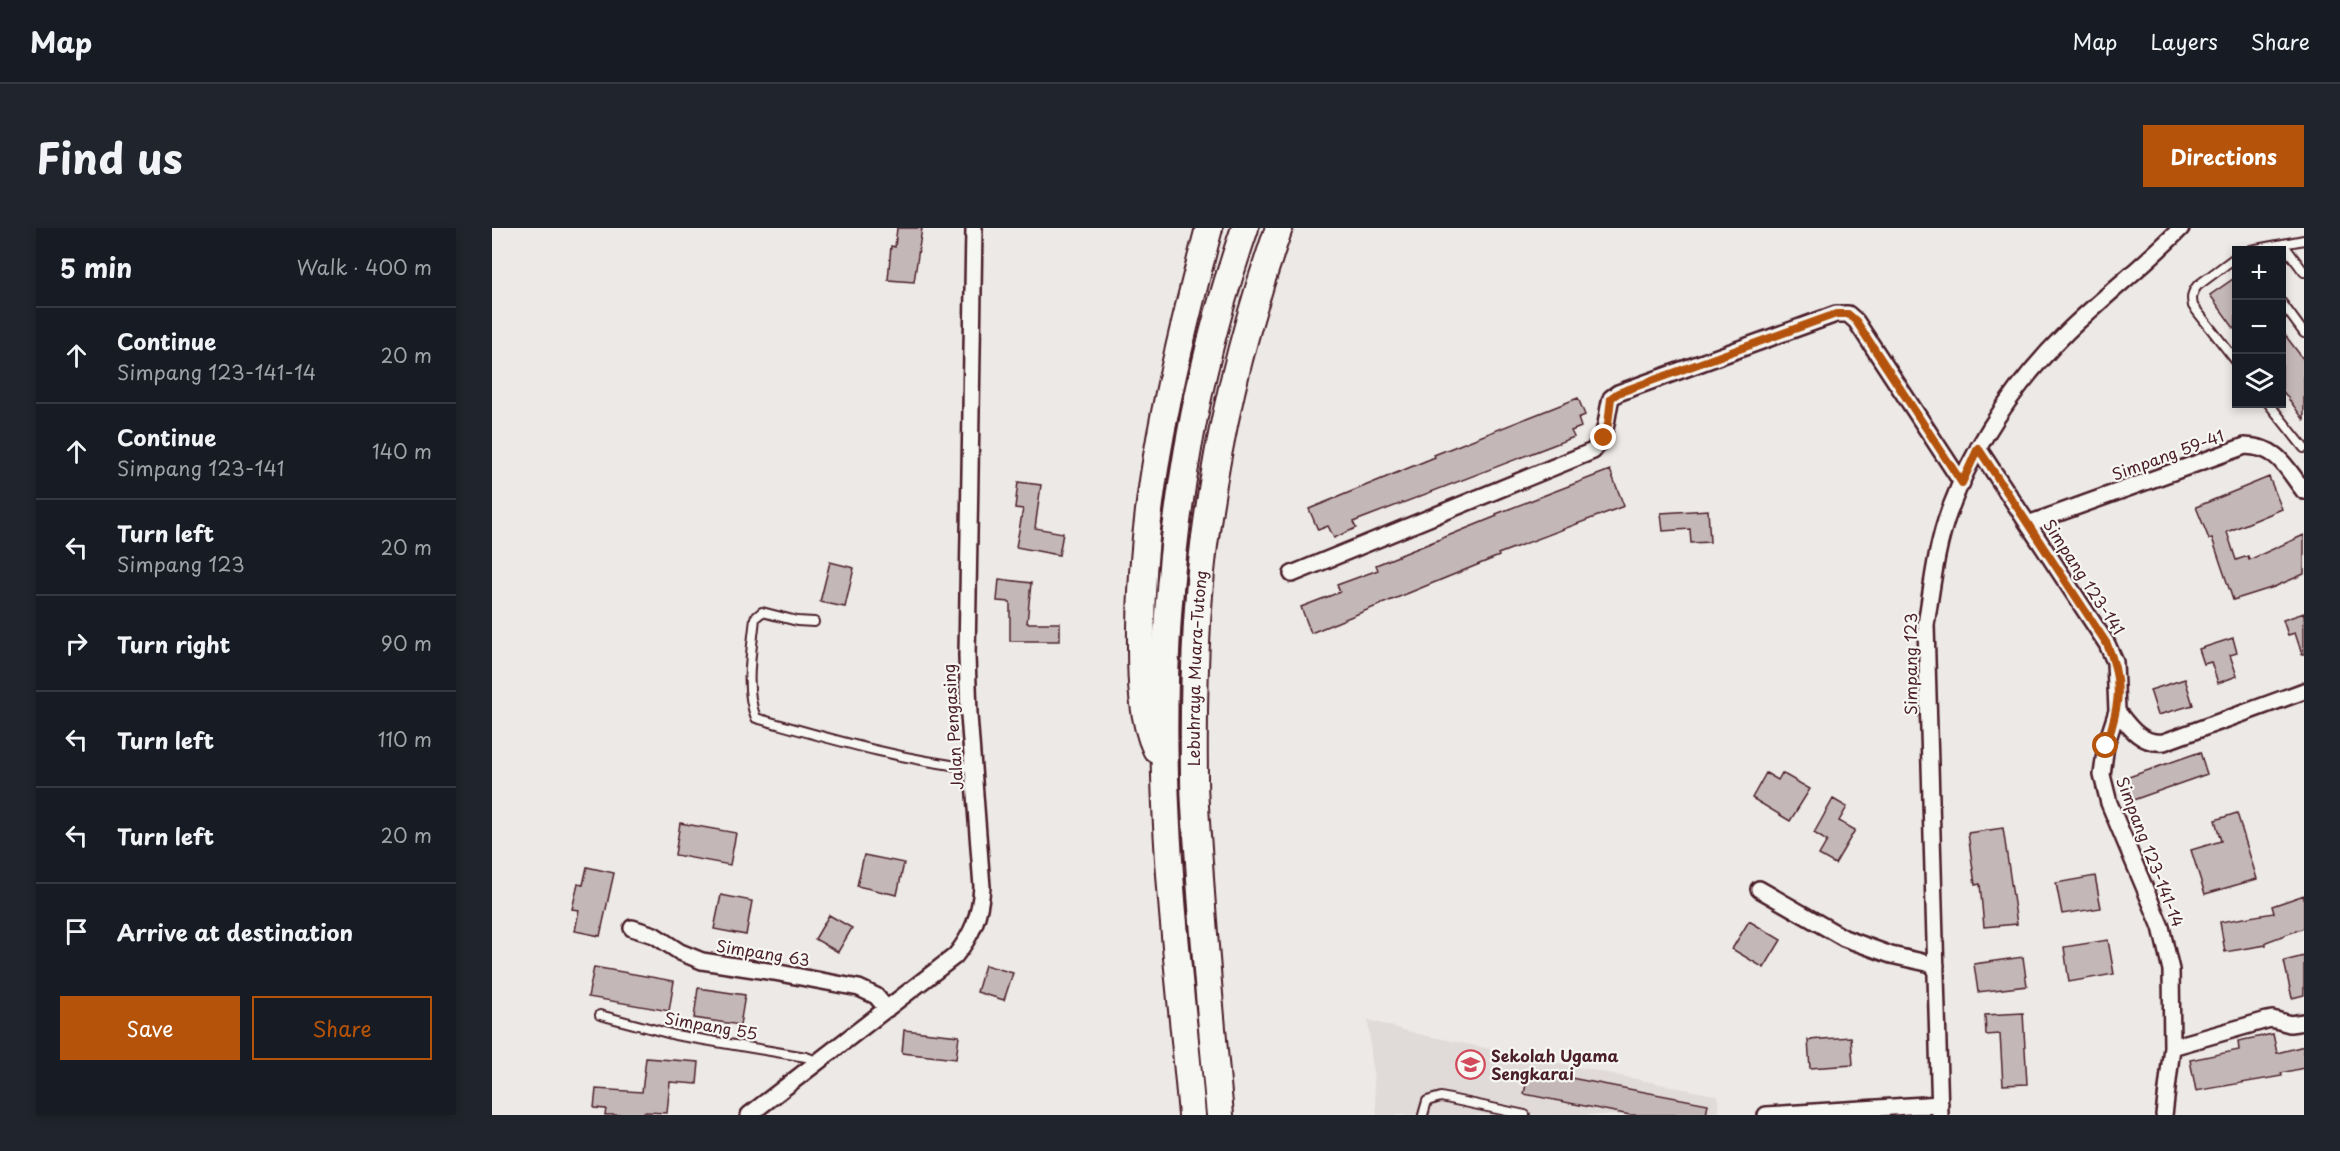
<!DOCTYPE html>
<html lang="en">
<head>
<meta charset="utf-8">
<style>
	body { margin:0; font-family:"Playpen Sans",sans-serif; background:#20242c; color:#f1f3f6 }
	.controls { position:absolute; right:18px; top:18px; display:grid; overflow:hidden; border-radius:0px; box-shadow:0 3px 9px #0003 }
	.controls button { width:54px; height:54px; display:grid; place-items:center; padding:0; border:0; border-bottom:2px solid #363941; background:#171b24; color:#f1f3f6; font:30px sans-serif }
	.stop { position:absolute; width:18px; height:18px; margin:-14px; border:4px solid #b45309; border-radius:50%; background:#fff }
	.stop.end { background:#b45309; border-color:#fff; box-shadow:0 2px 6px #0008 }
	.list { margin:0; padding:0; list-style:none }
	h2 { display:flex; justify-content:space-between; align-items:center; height:78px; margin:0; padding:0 24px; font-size:26px }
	h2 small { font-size:20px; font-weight:400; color:#9ea1a6 }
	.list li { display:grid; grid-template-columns:39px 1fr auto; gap:18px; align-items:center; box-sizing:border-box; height:96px; padding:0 24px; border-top:2px solid #363941 }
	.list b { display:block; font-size:22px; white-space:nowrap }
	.list p { margin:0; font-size:20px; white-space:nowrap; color:#9ea1a6 }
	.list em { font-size:20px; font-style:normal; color:#9ea1a6 }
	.actions { display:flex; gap:12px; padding:18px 24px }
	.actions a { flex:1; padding:14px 0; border:2px solid #b45309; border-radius:0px; text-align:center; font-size:21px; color:#b45309 }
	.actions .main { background:#b45309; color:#fff }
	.icon { flex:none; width:33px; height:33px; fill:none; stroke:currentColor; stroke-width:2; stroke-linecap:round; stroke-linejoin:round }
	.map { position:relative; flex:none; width:1812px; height:887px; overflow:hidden; border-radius:0px }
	header { display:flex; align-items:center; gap:36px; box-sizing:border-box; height:84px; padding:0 30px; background:#171b24; border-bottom:2px solid #363941 }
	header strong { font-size:28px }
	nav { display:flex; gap:33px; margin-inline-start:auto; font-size:21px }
	.intro { display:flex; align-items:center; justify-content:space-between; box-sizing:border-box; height:144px; padding:0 36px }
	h1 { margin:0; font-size:42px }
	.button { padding:15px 27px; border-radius:0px; background:#b45309; color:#fff; font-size:21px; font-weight:700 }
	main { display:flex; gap:36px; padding:0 36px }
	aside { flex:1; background:#171b24; border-radius:0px; box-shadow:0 3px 9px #0003 }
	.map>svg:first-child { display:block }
	.built { fill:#e0dad8 }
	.building { fill:#c4b7b7; stroke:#4a1f2b; stroke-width:1.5 }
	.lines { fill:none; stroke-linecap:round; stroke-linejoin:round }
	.service-casing { stroke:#4a1f2b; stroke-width:12 }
	.minor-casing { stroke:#4a1f2b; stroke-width:20 }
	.trunk-casing { stroke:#4a1f2b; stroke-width:30 }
	.service { stroke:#f6f6f2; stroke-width:8 }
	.minor { stroke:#f6f6f2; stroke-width:15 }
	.trunk { stroke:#f6f6f2; stroke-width:26 }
	.route { stroke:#b45309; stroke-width:8 }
	.labels { text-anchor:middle; stroke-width:4.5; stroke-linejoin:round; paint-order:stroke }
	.street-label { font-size:16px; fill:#4a1f2b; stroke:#f6f6f2 }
	.poi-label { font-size:16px; font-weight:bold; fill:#4a1f2b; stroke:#f6f6f2; text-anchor:start }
</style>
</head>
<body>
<header>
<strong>Map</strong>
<nav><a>Map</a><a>Layers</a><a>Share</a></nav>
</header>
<div class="intro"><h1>Find us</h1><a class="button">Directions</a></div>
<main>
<aside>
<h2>5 min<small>Walk · 400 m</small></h2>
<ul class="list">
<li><svg class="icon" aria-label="ahead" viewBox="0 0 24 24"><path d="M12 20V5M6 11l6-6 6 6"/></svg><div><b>Continue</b><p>Simpang 123-141-14</p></div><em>20 m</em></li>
<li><svg class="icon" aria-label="ahead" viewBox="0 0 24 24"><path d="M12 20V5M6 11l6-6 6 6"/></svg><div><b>Continue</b><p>Simpang 123-141</p></div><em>140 m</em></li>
<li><svg class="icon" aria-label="left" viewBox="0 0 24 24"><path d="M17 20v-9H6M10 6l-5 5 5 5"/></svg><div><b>Turn left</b><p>Simpang 123</p></div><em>20 m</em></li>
<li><svg class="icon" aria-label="right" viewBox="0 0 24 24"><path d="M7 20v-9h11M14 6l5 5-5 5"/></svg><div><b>Turn right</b></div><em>90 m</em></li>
<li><svg class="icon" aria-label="left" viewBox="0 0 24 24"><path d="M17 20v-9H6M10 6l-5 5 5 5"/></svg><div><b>Turn left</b></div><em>110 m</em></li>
<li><svg class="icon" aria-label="left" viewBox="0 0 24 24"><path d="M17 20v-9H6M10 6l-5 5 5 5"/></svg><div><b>Turn left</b></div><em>20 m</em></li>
<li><svg class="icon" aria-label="arrive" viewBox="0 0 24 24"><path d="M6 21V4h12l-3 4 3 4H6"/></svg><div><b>Arrive at destination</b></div></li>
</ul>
<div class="actions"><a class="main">Save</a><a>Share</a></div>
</aside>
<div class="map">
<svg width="1812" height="887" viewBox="0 0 1812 887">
	<rect width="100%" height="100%" fill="#ece9e6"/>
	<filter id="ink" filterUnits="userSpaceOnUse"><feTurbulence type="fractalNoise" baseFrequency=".0167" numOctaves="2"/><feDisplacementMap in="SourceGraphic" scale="12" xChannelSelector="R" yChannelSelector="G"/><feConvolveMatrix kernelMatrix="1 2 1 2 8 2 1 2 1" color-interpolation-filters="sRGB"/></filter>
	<g filter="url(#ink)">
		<path class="built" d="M876,792l50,14 300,62 1,19h-342z"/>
		<path class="building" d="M405,0h25l-8,54 -26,-2 3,-34 4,1z
			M1744,49v54l-26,-36z
			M1790,103l22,29v60l-22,-30z
			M1086,170l7,17 -7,3 3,9 -10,4 3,6 -221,85 3,6 -22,10 -6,-12 -10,4 -9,-21 126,-52 -1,-2z
			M1118,242l14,36 -126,48 1,2 -188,77 -10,-26 39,-15 -3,-7 41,-15 -2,-5 121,-49 -1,-2z
			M1777,249l13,32 -55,23 9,28 12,-4 1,4 55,-25v39l-30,13 -41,13 -21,-62 -3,1 -13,-32z
			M526,254l23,3 -6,43 28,5 -4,22 -43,-8 7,-38 -8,-1z
			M1216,282l2,32 -19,1 -1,-14 -27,2 -2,-18z
			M338,334l24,6 -9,39 -25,-5z
			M507,351l32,4 -4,40h33v18h-50v-39l-13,-1z
			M1812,385v41h-2l-7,-21 -7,2 -5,-15z
			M1741,410l4,15 -7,2 7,21 -19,7 -7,-21 -7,2 -5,-15z
			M1693,451l8,26 -35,10 -8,-25z
			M1708,524l7,22 -74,26 -7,-22z
			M1274,545l12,7 4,-7 28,16 -20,32 -38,-23z
			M1341,571l14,8 -8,14 16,9 -20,34 -16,-9 8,-14 -13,-8z
			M1745,585l20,66 -52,15 -14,-44 30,-9 -6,-21z
			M188,595l56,10 -6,32 -55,-10z
			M1511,600l14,96 -33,3 -4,-43 -5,1 -7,-52z
			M372,627l40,8 -7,32 -40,-9z
			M95,639l27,6 -14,63 -25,-5 4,-21 -7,-1 6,-25 5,1z
			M1603,648l6,32 -39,6 -6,-31z
			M229,667l31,6 -6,34 -32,-6z
			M1812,667v33l-38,14v3l-41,7 -5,-30 54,-9 -2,-7z
			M337,687l23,13 -14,24 -23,-13z
			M1257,693l32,19 -17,28 -32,-19z
			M1616,712l6,34 -45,8 -5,-35z
			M1812,728v39l-12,3 -8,-37z
			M1531,729l4,29 -49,6 -4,-28z
			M493,737l28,8 -9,27 -27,-8z
			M102,739l80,14 -5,30 -81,-14z
			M206,760l47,7 -5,30 -46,-7z
			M1531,785l4,71 -24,1 -3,-51 -14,1 -1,-20z
			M412,802l55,6 -3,23 -54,-6z
			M1781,806l4,19 27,-7v22l-23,5 1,3 -86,15 -6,-31 49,-10 -1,-9z
			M1359,809l2,28 -43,3 -2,-28z
			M154,830l53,4 -2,22 -27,-2 -3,31 -23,-1v3h-39l1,-6 -12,-1 2,-19 46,3z
			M1037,842l179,34 -2,11h-76l-106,-21z"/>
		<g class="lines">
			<defs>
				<path id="service" d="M1791,16l21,28
					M1759,22l53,-10
					M1744,29l-39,29c-5,7 -6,11 -4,20l43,55
					M1790,75l22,30
					M1777,176l35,44
					M322,394l-17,-1 -35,-9 -7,6c-3,31 -11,70 1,100 72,20 144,42 218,50
					M108,787l75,20 131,22 11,4
					M931,887l4,-14 14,-4 84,18"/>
				<path id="minor" d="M1486,220l129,196 8,18 2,49 -11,34 -4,30 7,28 52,124 10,43 1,77 -8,68
					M1536,296l217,-78c34,1 40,21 59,45
					M800,346l301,-123c16,-20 12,-30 18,-53l7,-5 218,-79h12l8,7 106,162
					M1625,483c13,17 25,34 47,31l140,-51
					M1267,661l85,49 47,17 45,10
					M140,700l22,7 26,17 22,9 72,11 85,16 17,8 11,13
					M1680,819l95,-27 5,-1 18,5 14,-2
					M257,887l206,-159c18,-22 25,-41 27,-69l-13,-172 -2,-59 7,-428
					M1274,887l174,-11
					M1448,887l-14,-490c6,-38 10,-79 24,-116 25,-66 67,-127 117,-177 37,-36 78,-67 114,-104"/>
				<g id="trunk">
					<path d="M664,521c-14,-30 -15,-71 -15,-103 -2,-143 32,-281 68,-418"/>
					<path d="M700,887c-10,-113 -24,-226 -27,-339 -5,-186 19,-372 80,-548"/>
					<path id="s1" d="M728,887c-8,-84 -16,-168 -21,-253 -2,-29 -5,-57 -5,-86 -1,-81 1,-173 13,-253 14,-101 38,-199 72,-295"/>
				</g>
			</defs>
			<use href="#service" class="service-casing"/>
			<use href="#minor" class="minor-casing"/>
			<use href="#trunk" class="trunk-casing"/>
			<use href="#service" class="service"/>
			<use href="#minor" class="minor"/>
			<use href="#trunk" class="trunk"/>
		</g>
	</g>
	<g class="lines" filter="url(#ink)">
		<path class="route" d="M1112,210l4,-14 3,-26 7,-5 218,-79h12l8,7 106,162 16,-35 129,196c17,39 12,63 -1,102"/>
	</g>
	<defs>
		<symbol id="school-ring" viewBox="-11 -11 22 22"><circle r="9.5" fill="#f6f6f2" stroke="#d1495b" stroke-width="1.5"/><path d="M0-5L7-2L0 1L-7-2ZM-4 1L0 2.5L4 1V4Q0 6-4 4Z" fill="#d1495b"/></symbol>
	</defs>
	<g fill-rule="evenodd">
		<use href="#school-ring" x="962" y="820" width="33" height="33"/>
	</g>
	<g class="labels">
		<g class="street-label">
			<text transform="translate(1676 227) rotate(-20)" y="6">Simpang 59-41</text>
			<text transform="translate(1592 349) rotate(57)" y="6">Simpang 123-141</text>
			<text transform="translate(1419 436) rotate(-90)" y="6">Simpang 123</text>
			<text dy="6" stroke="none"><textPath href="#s1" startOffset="448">Lebuhraya Muara–Tutong</textPath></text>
			<text transform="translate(461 499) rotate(-94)" y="6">Jalan Pengasing</text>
			<text transform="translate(1658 624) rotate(69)" y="6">Simpang 123-141-14</text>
			<text transform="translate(271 725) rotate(9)" y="6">Simpang 63</text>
			<text transform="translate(219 798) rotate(10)" y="6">Simpang 55</text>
		</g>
		<g class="poi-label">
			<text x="999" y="834">Sekolah Ugama<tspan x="999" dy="18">Sengkarai</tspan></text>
		</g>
	</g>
</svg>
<div class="controls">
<button>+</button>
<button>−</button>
<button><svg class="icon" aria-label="layers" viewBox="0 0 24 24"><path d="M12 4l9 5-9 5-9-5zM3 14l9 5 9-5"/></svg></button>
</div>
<div class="stop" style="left:1614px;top:518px"></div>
<div class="stop end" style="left:1112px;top:210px"></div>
</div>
</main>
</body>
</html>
